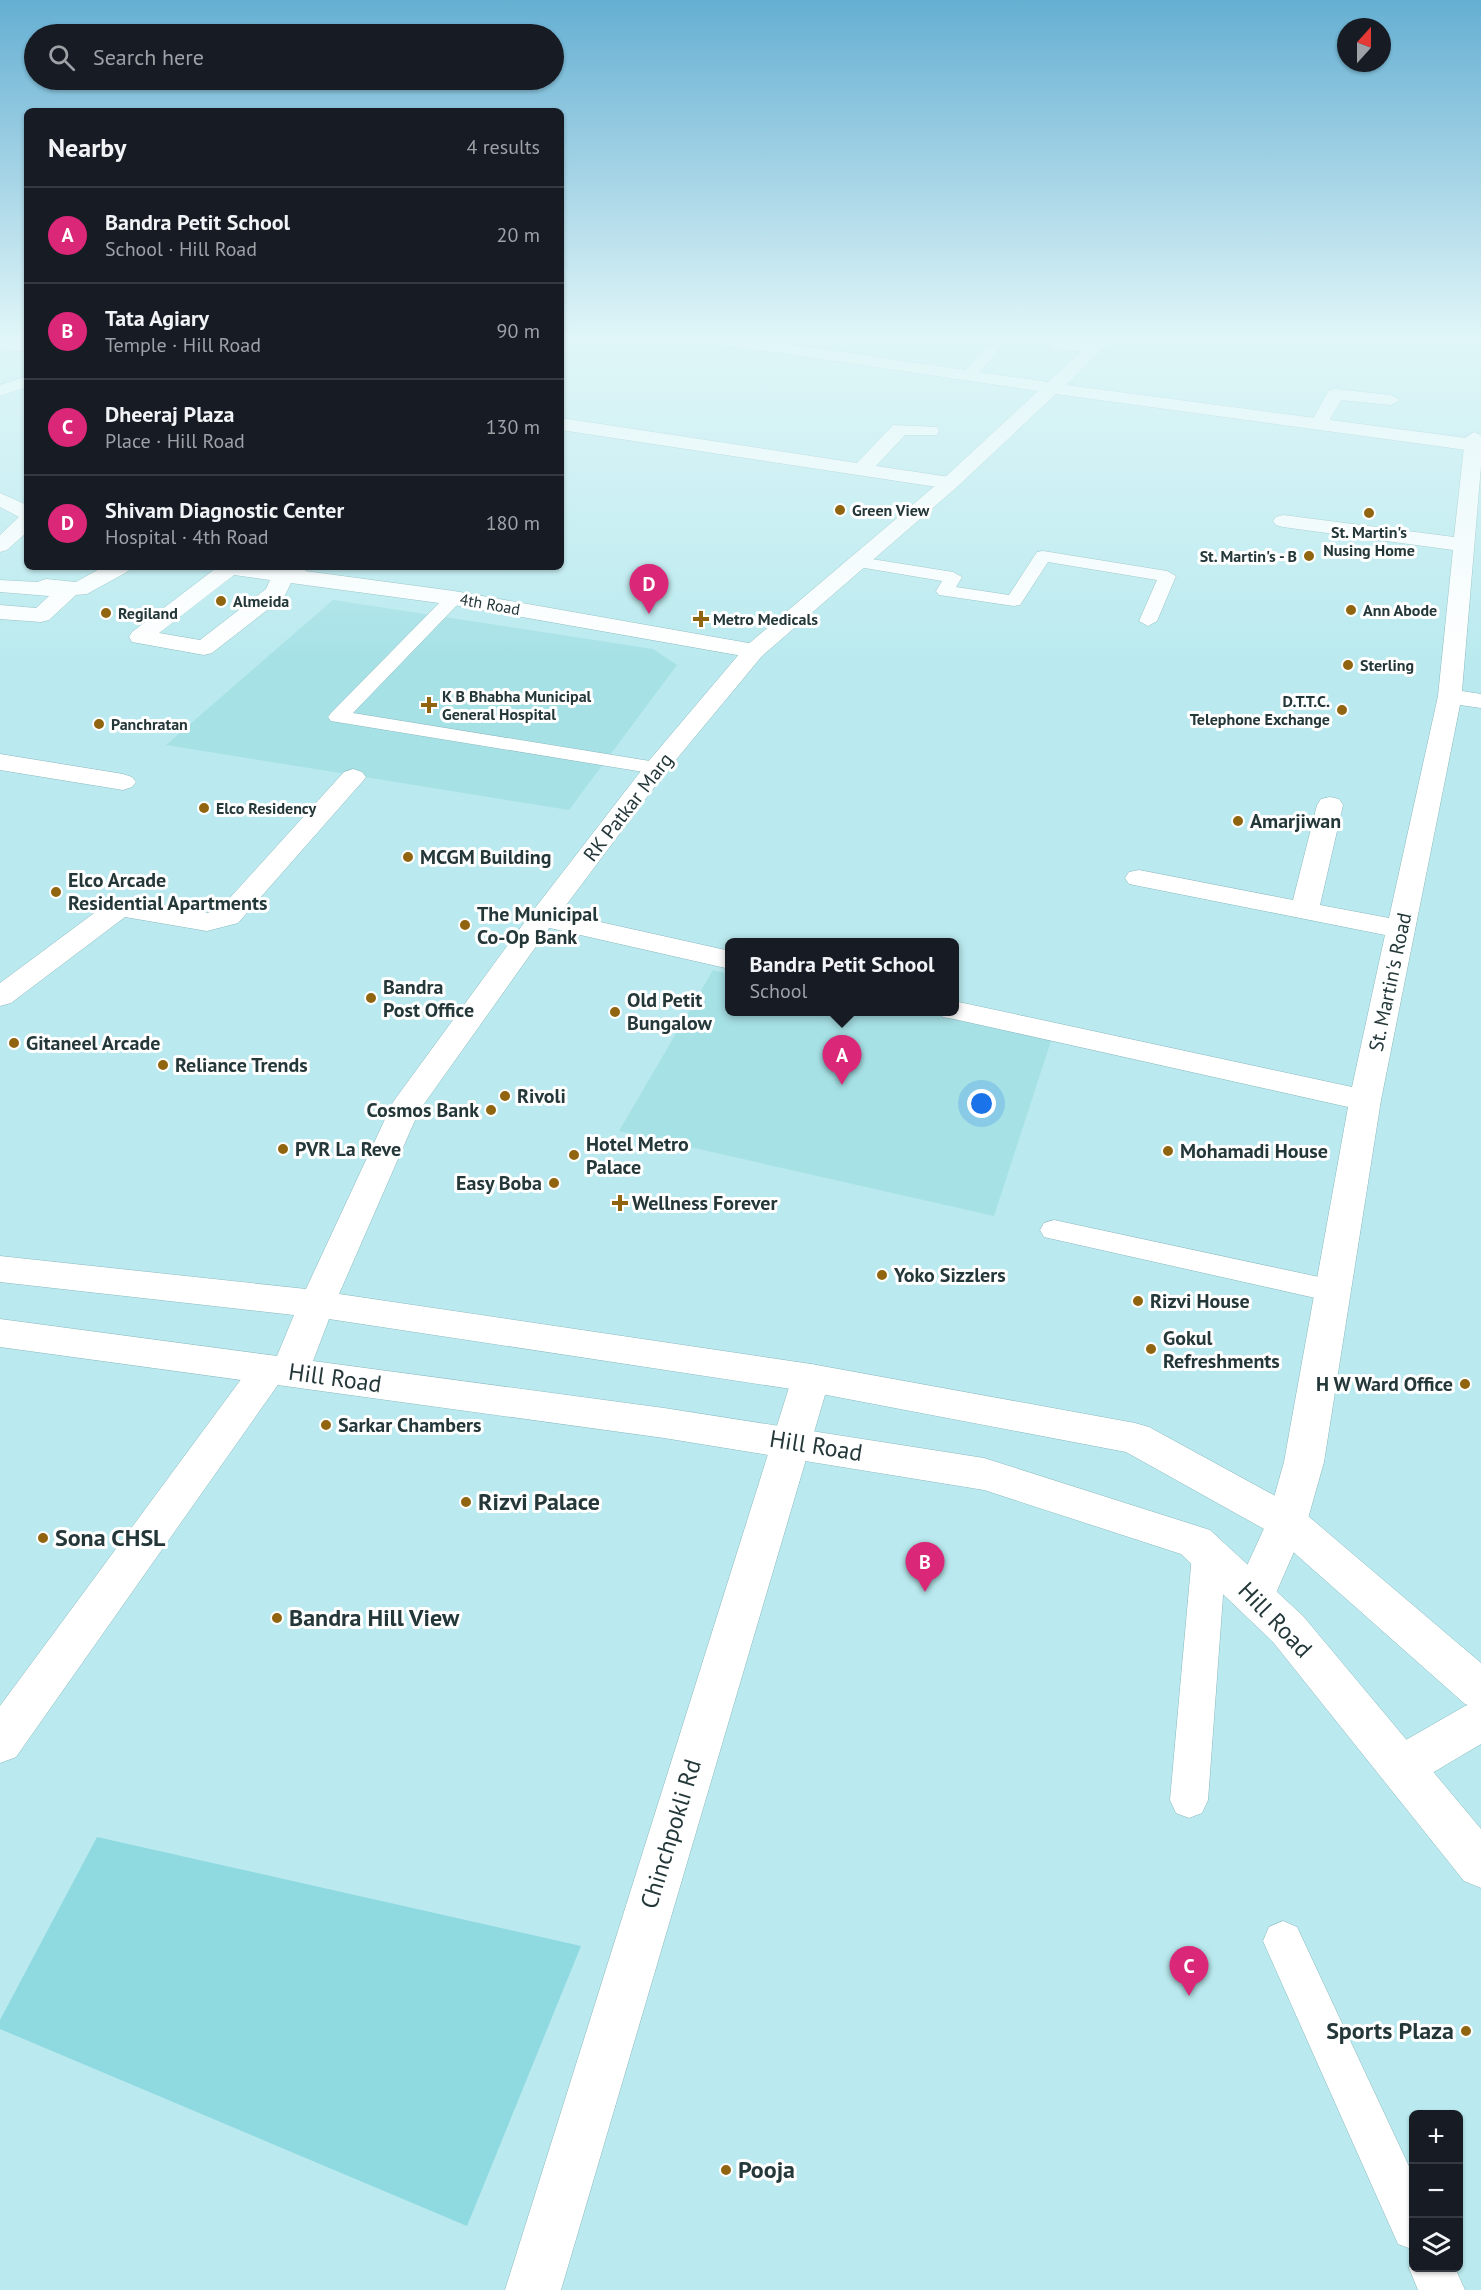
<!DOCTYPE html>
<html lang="en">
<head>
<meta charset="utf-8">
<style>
	body { margin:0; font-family:"PT Sans",sans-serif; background:#242831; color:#f1f3f6 }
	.controls { position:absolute; right:18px; bottom:18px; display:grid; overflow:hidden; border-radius:9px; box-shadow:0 2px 4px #0004 }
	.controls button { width:54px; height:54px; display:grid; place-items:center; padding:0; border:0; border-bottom:2px solid #363941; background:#171b24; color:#f1f3f6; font:30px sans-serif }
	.compass { position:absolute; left:1337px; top:18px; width:54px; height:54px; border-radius:50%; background:#171b24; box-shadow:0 2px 4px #0004; rotate:21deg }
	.you { position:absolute; left:982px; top:1104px; width:21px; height:21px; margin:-15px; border:4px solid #fff; border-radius:50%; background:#1a73e8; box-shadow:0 0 0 9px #1a73e833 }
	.badge { display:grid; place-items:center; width:39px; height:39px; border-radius:50%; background:#db2777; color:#fff; font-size:20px; font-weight:700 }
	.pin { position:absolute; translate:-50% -50px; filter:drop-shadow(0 2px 3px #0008) }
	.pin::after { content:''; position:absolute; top:32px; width:21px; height:18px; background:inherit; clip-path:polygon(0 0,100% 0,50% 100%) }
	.popup { position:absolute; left:725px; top:938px; width:234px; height:78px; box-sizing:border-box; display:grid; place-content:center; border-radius:9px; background:#171b24; filter:drop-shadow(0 2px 4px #0005); font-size:20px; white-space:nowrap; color:#9ea1a6 }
	.popup b { font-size:22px; color:#f1f3f6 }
	.popup::after { content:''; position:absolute; left:50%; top:100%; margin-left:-12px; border:12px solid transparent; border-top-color:#171b24 }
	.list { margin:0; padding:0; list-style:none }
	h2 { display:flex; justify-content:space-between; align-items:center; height:78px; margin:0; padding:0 24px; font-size:26px }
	h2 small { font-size:20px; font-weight:400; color:#9ea1a6 }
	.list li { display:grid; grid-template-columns:39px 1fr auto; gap:18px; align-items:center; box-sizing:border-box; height:96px; padding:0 24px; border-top:2px solid #363941 }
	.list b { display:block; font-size:22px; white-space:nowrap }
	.list p { margin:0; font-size:20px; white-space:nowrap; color:#9ea1a6 }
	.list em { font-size:20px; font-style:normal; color:#9ea1a6 }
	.icon { flex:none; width:33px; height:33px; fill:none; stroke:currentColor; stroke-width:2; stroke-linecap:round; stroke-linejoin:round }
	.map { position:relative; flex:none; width:1481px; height:2290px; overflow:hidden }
	.search { position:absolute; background:#171b24; box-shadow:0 2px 4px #0004; left:24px; top:24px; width:540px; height:66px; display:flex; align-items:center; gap:15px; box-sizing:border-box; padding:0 21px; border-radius:33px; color:#9ea1a6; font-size:22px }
	.panel { position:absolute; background:#171b24; box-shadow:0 2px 4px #0004; left:24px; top:108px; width:540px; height:462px; border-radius:9px }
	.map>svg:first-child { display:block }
	.built { fill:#a6e1e6 }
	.green { fill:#8fd9e0 }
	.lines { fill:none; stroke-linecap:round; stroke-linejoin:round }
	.lane-casing { stroke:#8bb9be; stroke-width:1 }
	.street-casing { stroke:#8bb9be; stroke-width:1 }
	.secondary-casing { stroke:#8bb9be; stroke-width:1 }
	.lane { fill:#fff; fill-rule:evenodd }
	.street { fill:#fff; fill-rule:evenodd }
	.secondary { fill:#fff; fill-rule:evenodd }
	.poi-dot { fill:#91650f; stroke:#fff; stroke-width:2 }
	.labels { text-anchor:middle; stroke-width:6; stroke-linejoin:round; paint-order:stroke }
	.far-poi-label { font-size:16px; font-weight:bold; fill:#243739; stroke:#fff; text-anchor:start }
	.far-street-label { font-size:16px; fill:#243739; stroke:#fff }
	.street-label { font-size:20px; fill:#243739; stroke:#fff }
	.poi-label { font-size:20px; font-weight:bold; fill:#243739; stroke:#fff; text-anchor:start }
	.near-street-label { font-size:24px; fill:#243739; stroke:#fff }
	.near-poi-label { font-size:24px; font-weight:bold; fill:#243739; stroke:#fff; text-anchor:start }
</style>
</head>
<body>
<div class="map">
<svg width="1481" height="2290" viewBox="0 0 1481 2290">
	<rect width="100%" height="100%" fill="#baeaef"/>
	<path class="built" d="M333,600l320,49 24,16 -108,145 -403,-65z
		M713,970l16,4 1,38h189l133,26 -58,178 -375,-85z"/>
	<path class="green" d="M97,1837l484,109 -114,280 -467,-197v-9z"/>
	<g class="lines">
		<defs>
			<path id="lane" d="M1055,340l38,6 7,4 -7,4 -43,-7v-6z
				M992,346l5,1v6l-24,26h-10v-6l24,-26z
				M1043,551l124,20 9,5 -19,45 -9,5 -9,-5 18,-41 -109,-18 -28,43 -6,1 -75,-11 -3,-4 6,-10 -83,-14 -9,-5 9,-5 94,15 9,5 -6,10 53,8 28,-43z
				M454,593l9,5 -3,4 -107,111 303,49 7,2 3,4 -3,4 -7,2 -325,-53 -3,-4 3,-4 117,-119z
				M1054,1220l279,60 10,3 5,8 -5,8 -10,3 -289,-65 -4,-7 4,-7z
				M1209,1541l12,4 5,10 -18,245 -6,13 -13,5 -13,-5 -6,-13 22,-245 5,-10z
				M1283,1921l14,6 117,250v73l-16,-6 -135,-303 6,-14z
				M1414,2258v10h41l10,22h-47l-9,-22z"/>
			<path id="street" d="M0,339l27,3v10l-27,-4z
				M27,376v11l-27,9v-11z
				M1335,389l56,6 9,5 -9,5 -50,-5 -16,28h-12l-3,-4 19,-34z
				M561,418l296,45 36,-38 44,2 2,4 -2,4h-32l-29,31 74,11 10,6 -10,6 -389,-59z
				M1474,432l7,3v31l-19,225 19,3v14l-21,-3 -79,395 -57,362 -17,60 -38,87 -15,5 -15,-5 -6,-13 34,-74 17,-60 64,-355 -394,-88 -11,-2 -3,-5h14v-11l398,86 33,-152 -246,-49 -10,-2 -4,-6 4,-6 10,-2 154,30 24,-95 4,-6 9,-2 9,2 4,6 -23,100 69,13 49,-222 15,-146 -170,-23 -7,-2 -3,-4 3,-4 7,-2 171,22 11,-99z
				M0,493l27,12v27l-20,18 -7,2v-17l19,-18 -19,-10z
				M103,567h27l-3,5 -40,22 -11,1 -27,25 -8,2 -41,-3v-14l36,3 13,-12 -49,-4v-12l37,2 9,-3 30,3z
				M213,567h95l-3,4 149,20 300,53 8,2 3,5 -3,5 -8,2 -300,-53 -163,-22 -7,14 -72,56 -8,2 -72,-13 -3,-5 3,-5 83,-63zM234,575l36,5 -4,9 -66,51 -41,-7z
				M0,754l123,20 9,3 4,5 -4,5 -9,3 -123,-20z
				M353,769l9,3 4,5 -4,5 -124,141 -31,8 -82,-14 -114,86 -11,3v-23l109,-81 10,-2 88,13 11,-2 126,-139z
				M542,909l188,42v18l-198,-45 -4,-6 4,-6z
				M269,1355l13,4 6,10 -6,10 -266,378 -16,6v-57l256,-347z
				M811,1364l13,4 6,10 -269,912h-56l287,-912 6,-10z
				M1481,1700v44l-64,38 -16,6 -16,-6 -7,-15 7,-15 80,-46z"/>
			<path id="secondary" d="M711,339h42l295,43 47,-43h18l-47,46 415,55v12l-425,-58 -99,93 -195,169 -97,117 -113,151 -133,187 -80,183 472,70 324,59 14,4 152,83 180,153v47l-16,-6 -192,-170 -147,-82 -315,-60 -482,-73 -16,42 351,47 320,50 226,72 93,86 178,213v59l-17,-7 -191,-239 -92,-88 -197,-64 -320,-52 -664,-91v-28l277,37 17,-41 -294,-33v-26l306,33 87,-187 139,-190 115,-149 99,-117 197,-167 95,-88 -319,-47z"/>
		</defs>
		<use href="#lane" class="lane-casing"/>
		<use href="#street" class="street-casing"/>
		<use href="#secondary" class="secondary-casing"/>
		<use href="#lane" class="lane"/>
		<use href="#street" class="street"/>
		<use href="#secondary" class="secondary"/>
	</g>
	<linearGradient id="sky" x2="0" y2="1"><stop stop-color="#65afd2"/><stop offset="0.51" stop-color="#e0f6f8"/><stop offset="1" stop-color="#e0f6f8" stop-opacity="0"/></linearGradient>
	<rect width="1481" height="660" fill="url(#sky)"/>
	<g class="poi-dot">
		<circle cx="840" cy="510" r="6"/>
		<circle cx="1369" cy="513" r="6"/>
		<circle cx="1309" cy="556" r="6"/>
		<circle cx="221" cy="601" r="6"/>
		<circle cx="1351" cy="610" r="6"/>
		<circle cx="106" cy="613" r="6"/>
		<path d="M698 610h6v6h6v6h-6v6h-6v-6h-6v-6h6z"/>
		<circle cx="1348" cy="665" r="6"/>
		<path d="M426 696h6v6h6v6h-6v6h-6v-6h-6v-6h6z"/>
		<circle cx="1342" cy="710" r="6"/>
		<circle cx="99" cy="724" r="6"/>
		<circle cx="204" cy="808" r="6"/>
		<circle cx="1238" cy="821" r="6"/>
		<circle cx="408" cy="857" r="6"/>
		<circle cx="56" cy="892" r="6"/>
		<circle cx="465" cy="925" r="6"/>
		<circle cx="371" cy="998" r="6"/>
		<circle cx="615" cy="1012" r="6"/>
		<circle cx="14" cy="1043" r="6"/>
		<circle cx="163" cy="1065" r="6"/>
		<circle cx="505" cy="1096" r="6"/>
		<circle cx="491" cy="1110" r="6"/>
		<circle cx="283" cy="1149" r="6"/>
		<circle cx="1168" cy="1151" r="6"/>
		<circle cx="574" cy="1155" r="6"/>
		<circle cx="554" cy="1183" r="6"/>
		<path d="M617 1194h6v6h6v6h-6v6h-6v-6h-6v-6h6z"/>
		<circle cx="882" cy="1275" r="6"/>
		<circle cx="1138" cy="1301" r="6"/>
		<circle cx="1151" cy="1349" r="6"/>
		<circle cx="1465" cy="1384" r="6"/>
		<circle cx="326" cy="1425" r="6"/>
		<circle cx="466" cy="1502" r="6"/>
		<circle cx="43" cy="1538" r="6"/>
		<circle cx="277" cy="1618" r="6"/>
		<circle cx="1466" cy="2031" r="6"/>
		<circle cx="726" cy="2170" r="6"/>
	</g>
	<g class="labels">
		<g class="far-poi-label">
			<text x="852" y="516">Green View</text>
			<text x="1369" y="538" text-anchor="middle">St. Martin's<tspan x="1369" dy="18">Nusing Home</tspan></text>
			<text x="1297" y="562" text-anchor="end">St. Martin's - B</text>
			<text x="233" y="607">Almeida</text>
			<text x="1363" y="616">Ann Abode</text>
			<text x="118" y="619">Regiland</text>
			<text x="713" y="625">Metro Medicals</text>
			<text x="1360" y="671">Sterling</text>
			<text x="442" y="702">K B Bhabha Municipal<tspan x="442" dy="18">General Hospital</tspan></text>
			<text x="1330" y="707" text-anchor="end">D.T.T.C.<tspan x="1330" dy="18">Telephone Exchange</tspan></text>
			<text x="111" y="730">Panchratan</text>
			<text x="216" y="814">Elco Residency</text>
		</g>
		<g class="far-street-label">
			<text transform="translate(490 604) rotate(10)" y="6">4th Road</text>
		</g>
		<g class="street-label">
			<text transform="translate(628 807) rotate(-52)" y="7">RK Patkar Marg</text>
			<text transform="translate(1390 982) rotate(-78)" y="7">St. Martin's Road</text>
		</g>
		<g class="poi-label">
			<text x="1250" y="828">Amarjiwan</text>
			<text x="420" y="864">MCGM Building</text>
			<text x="68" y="887">Elco Arcade<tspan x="68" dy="23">Residential Apartments</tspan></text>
			<text x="477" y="921">The Municipal<tspan x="477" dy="23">Co-Op Bank</tspan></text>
			<text x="383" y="994">Bandra<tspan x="383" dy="23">Post Office</tspan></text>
			<text x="627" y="1007">Old Petit<tspan x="627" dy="23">Bungalow</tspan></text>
			<text x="26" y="1050">Gitaneel Arcade</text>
			<text x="175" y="1072">Reliance Trends</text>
			<text x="517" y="1103">Rivoli</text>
			<text x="479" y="1117" text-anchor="end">Cosmos Bank</text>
			<text x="586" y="1151">Hotel Metro<tspan x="586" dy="23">Palace</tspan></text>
			<text x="295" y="1156">PVR La Reve</text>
			<text x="1180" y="1158">Mohamadi House</text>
			<text x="542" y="1190" text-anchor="end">Easy Boba</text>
			<text x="632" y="1210">Wellness Forever</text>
			<text x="894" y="1282">Yoko Sizzlers</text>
			<text x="1150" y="1308">Rizvi House</text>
			<text x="1163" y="1345">Gokul<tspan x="1163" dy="23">Refreshments</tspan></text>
			<text x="1453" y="1391" text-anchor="end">H W Ward Office</text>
			<text x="338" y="1432">Sarkar Chambers</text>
		</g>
		<g class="near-street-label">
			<text transform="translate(335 1378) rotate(8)" y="8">Hill Road</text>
			<text transform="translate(816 1446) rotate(9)" y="8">Hill Road</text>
			<text transform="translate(1275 1620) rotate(46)" y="8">Hill Road</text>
			<text transform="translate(671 1834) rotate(-73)" y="8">Chinchpokli Rd</text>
		</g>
		<g class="near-poi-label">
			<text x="478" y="1510">Rizvi Palace</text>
			<text x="55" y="1546">Sona CHSL</text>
			<text x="289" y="1626">Bandra Hill View</text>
			<text x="1454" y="2039" text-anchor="end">Sports Plaza</text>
			<text x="738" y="2178">Pooja</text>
		</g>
	</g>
</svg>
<div class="controls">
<button>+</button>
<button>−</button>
<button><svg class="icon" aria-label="layers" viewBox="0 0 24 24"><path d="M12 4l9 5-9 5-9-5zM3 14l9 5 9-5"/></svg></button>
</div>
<svg class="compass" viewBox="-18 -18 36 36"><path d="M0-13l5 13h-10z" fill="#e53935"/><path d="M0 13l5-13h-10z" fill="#9ea1a6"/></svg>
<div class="you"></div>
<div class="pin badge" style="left:842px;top:1085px">A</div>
<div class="popup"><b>Bandra Petit School</b>School</div>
<div class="pin badge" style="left:925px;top:1592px">B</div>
<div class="pin badge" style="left:1189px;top:1996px">C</div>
<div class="pin badge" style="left:649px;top:614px">D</div>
<div class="search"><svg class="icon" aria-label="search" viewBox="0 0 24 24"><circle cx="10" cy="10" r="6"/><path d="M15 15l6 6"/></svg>Search here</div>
<section class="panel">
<h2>Nearby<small>4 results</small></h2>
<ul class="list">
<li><span class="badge">A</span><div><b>Bandra Petit School</b><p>School · Hill Road</p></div><em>20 m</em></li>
<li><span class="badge">B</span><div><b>Tata Agiary</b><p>Temple · Hill Road</p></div><em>90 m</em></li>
<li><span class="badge">C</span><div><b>Dheeraj Plaza</b><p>Place · Hill Road</p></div><em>130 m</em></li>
<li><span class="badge">D</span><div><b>Shivam Diagnostic Center</b><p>Hospital · 4th Road</p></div><em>180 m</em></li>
</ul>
</section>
</div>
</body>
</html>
